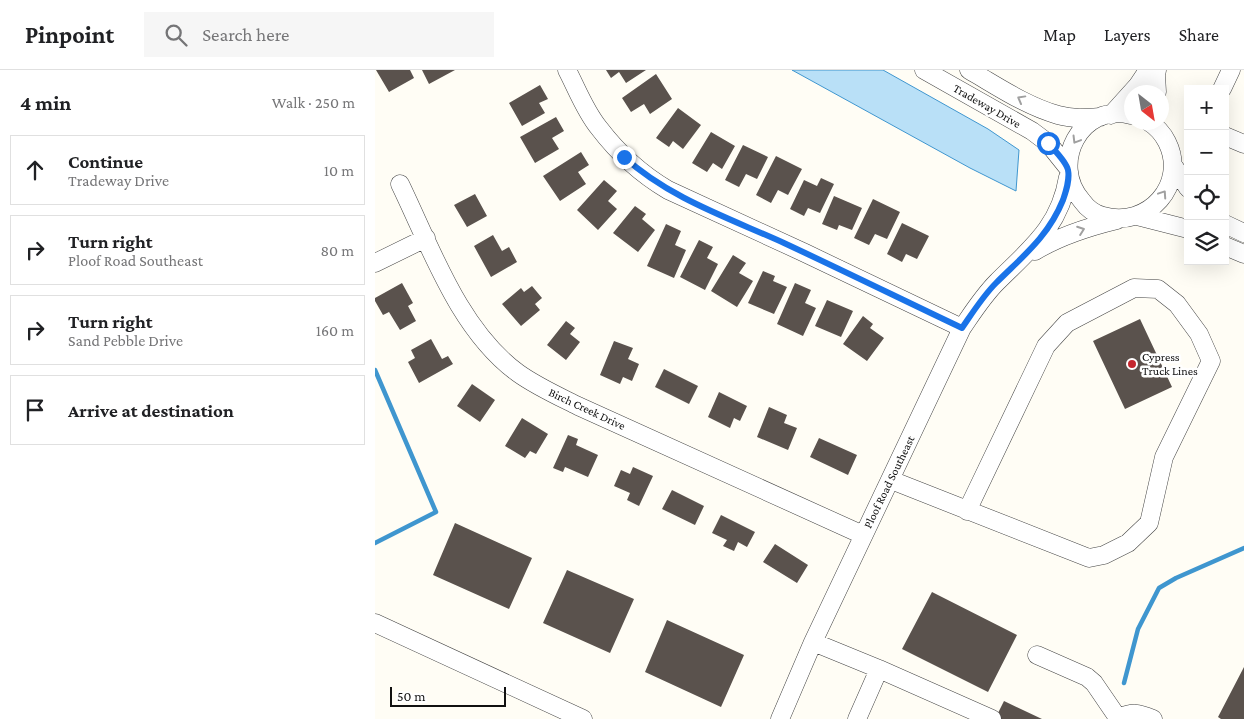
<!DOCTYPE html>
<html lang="en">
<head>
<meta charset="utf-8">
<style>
	body { margin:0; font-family:"Crimson Pro",serif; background:#f6f6f6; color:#202124 }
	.controls { position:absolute; right:15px; top:15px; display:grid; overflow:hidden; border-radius:0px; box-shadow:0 5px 20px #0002 }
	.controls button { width:45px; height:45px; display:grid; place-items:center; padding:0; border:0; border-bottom:1px solid #e0e0e0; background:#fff; color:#202124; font:25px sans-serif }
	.compass { position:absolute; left:749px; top:15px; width:45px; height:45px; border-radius:50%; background:#fff; box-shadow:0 5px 20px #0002; rotate:149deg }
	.scale { position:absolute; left:15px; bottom:12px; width:116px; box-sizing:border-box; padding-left:5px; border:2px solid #111; border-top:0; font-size:14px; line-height:18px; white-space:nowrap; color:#111; -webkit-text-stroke:4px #fff; paint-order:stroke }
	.stop { position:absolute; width:15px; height:15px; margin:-11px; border:4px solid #1a73e8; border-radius:50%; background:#fff }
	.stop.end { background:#1a73e8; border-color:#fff; box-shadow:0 1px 5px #0008 }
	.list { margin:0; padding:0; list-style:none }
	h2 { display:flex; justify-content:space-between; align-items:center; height:65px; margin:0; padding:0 20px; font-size:21px }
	h2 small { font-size:16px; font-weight:400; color:#757577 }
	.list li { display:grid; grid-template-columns:32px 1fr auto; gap:15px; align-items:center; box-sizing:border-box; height:70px; margin:0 10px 10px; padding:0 10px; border:1px solid #e0e0e0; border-radius:0px }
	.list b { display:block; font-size:19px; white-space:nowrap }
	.list p { margin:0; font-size:16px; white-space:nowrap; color:#757577 }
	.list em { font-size:16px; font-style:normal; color:#757577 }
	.icon { flex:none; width:28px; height:28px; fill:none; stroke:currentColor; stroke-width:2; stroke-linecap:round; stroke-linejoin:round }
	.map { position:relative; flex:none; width:869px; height:649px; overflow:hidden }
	header { display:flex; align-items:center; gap:30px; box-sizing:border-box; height:70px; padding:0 25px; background:#fff; border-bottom:1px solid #e0e0e0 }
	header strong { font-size:24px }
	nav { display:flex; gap:28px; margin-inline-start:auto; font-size:18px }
	.search { width:350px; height:45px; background:#f6f6f6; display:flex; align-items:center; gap:12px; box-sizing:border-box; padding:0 18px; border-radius:0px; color:#757577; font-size:19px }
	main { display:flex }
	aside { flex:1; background:#fff }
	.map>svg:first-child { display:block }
	.water { fill:#b9e0f7; stroke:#3f96cf }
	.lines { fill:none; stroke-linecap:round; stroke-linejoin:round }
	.stream { stroke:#3f96cf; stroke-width:4.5 }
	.building { fill:#5a524d }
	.minor-casing { stroke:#444; stroke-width:19 }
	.minor { stroke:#fff; stroke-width:18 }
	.oneway { stroke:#a0a0a0 }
	.route { stroke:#1a73e8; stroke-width:6 }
	.poi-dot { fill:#c4262e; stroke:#fff; stroke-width:2 }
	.labels { text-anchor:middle; stroke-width:5; stroke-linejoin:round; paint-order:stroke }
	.street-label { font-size:12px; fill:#111; stroke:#fff }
	.poi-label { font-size:12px; fill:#111; stroke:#fff; text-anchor:start }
</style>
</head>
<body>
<header>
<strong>Pinpoint</strong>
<div class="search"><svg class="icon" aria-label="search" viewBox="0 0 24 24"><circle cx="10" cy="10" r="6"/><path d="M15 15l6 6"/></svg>Search here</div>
<nav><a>Map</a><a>Layers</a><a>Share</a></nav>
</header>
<main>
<aside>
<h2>4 min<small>Walk · 250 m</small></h2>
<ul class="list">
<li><svg class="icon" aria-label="ahead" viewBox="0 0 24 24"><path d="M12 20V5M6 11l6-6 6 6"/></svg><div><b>Continue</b><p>Tradeway Drive</p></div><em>10 m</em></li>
<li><svg class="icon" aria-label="right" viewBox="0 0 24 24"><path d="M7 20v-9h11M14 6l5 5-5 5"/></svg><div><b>Turn right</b><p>Ploof Road Southeast</p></div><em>80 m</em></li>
<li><svg class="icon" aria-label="right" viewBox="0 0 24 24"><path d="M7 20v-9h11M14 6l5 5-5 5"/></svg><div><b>Turn right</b><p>Sand Pebble Drive</p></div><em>160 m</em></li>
<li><svg class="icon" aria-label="arrive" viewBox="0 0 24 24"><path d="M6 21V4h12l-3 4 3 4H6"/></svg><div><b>Arrive at destination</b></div></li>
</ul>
</aside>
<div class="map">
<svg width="869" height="649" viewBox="0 0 869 649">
	<rect width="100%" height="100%" fill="#fffdf5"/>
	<path class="water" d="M417,0h91l105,59 31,21 -3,41 -46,-23z"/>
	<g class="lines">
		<path class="stream" d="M0,300l61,142 -61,31
			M749,613l14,-54 21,-41 17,-10 68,-30"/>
	</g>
	<path class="building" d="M1,0h34l4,8 -25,14z
		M47,0h33l-26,14z
		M231,0h40l-20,13 -7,-11 -8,6z
		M281,4l16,25 -22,15 -6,-10 -13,8 -9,-14z
		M165,15l8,14 -9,4 6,10 -23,13 -13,-23z
		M303,38l23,17 -18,24 -10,-8 -4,6 -13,-9z
		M181,47l8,14 -12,7 7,11 -24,14 -15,-26z
		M336,62l24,14 -13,23 -9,-6 -6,9 -15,-9z
		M368,75l25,12 -11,22 -11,-5 -7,13 -14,-7z
		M206,82l8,13 -11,7 8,12 -26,17 -17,-25z
		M401,86l26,13 -14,26 -10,-5 -7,13 -15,-8z
		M446,108l13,6 -14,29 -12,-5 -4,8 -14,-7 14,-29 13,6z
		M229,110l13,11 -9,10 9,8 -19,21 -21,-20z
		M100,124l12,22 -20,11 -13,-22z
		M459,126l28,12 -10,22 -13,-5 -2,5 -15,-6z
		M498,129l27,13 -13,27 -12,-5 -6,11 -15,-7z
		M260,136l11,8 -4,5 13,11 -17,22 -25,-19z
		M527,153l27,13 -12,23 -11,-5 -4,8 -15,-8z
		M291,154l15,7 -6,14 11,5 -12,28 -27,-12z
		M118,165l9,16 7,-4 8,15 -26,15 -17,-31z
		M324,170l14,7 -6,11 11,6 -13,26 -25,-13z
		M358,185l13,8 -7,10 14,8 -16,26 -26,-16z
		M388,201l12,5 -2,5 14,6 -13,27 -26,-11z
		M27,213l11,20 -5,3 8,15 -16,9 -11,-18 -6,3 -8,-14v-3z
		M420,213l16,7 -6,13 11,5 -13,28 -26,-12z
		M157,216l10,12 -7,6 5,6 -19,16 -19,-22 19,-16 3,4z
		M452,230l26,11 -12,26 -26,-11z
		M488,246l10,8 -3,4 14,10 -17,23 -24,-17z
		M765,249l32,68 -47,22 -32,-68z
		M191,251l9,7 -5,6 10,8 -14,18 -19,-15z
		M56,269l11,20 6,-3 5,8 -34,19 -11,-21 7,-4 -4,-8z
		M239,271l19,7 -5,11 11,5 -7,17 -9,-4 -3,7 -20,-9z
		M289,299l34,17 -9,18 -34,-17z
		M97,314l23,16 -15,22 -23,-16z
		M344,322l28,14 -7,15 -6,-3 -4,10 -22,-11z
		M394,337l18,8 -3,8 13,5 -9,22 -31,-13z
		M147,348l26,16 -12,20 -6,-3 -5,7 -20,-12z
		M193,365l10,4 -2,6 22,10 -10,22 -23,-10 -2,5 -10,-4z
		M444,368l38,17 -9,20 -38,-18z
		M258,397l20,9 -14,30 -12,-6 3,-7 -16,-7 7,-16 9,4z
		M297,420l32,16 -9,19 -33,-16z
		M346,445l34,17 -8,15 -9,-5 -4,9 -11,-5 4,-6 -15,-7z
		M80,453l77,35 -23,51 -76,-34z
		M400,474l33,21 -11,18 -34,-21z
		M192,500l67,29 -24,54 -67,-30z
		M557,522l85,43 -29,57 -86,-43z
		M292,550l77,35 -23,52 -76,-35z
		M869,597v52h-23l-3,-2z
		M629,631l38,18h-41l-5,-2z"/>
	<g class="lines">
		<defs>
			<path id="minor" d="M192,0c10,19 18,41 32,58 19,25 42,46 69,62l137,63 157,75
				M549,0l108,61 16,12 20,25
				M594,0c28,16 57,36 89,45 14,4 28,3 42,2
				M847,19l9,-19
				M782,22l-1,-17 1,-5
				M736,45l27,-30 10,-15
				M756,45c-50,-13 -82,49 -49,86 5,7 13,13 21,15 45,13 85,-32 64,-74 -4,-8 -10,-15 -18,-20
				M850,66l19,8
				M798,95l15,23
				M25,114c31,64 59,146 118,189 18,13 40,23 60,33l285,129
				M762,146l51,13
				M850,154l19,9
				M850,176l19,8
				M660,181c25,-15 53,-24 82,-31
				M0,193l51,-25
				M516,410l198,78 15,-3 24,-12 21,-20 15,-66 47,-96 -12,-27 -22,-30 -19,-15 -24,-1 -67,35 -21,23 -79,165
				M0,553l208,96
				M438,572l66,27 113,50
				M662,585l50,22 7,6 24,35c15,-6 19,-6 35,1
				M405,649l33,-77 149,-314c11,-16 21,-32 35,-46 33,-33 63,-55 71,-105
				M482,649l22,-50"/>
		</defs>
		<use href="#minor" class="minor-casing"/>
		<use href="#minor" class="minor"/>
	</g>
	<defs><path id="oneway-chevron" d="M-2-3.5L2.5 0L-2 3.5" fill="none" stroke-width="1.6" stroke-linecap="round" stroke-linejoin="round" transform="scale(1.25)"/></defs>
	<g class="oneway">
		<use href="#oneway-chevron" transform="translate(646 29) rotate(-151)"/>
		<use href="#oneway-chevron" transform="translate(701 70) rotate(121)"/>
		<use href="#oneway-chevron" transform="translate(788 124) rotate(-56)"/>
		<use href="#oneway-chevron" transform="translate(706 160) rotate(-20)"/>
	</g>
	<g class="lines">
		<path class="route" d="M249,87c45,41 105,61 160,86 60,28 119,57 178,85 11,-16 21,-32 34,-45 27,-27 52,-46 67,-83 3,-9 7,-20 5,-30 -2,-9 -14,-20 -20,-27"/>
	</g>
	<circle class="poi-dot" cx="757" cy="294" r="5"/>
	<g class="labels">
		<g class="street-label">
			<text transform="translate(612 36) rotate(30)" y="4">Tradeway Drive</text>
			<text transform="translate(212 339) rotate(25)" y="4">Birch Creek Drive</text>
			<text transform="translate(514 412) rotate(-64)" y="4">Ploof Road Southeast</text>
		</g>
		<g class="poi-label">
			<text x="767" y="291">Cypress<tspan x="767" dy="14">Truck Lines</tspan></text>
		</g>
	</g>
</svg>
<div class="controls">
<button>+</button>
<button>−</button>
<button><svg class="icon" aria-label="locate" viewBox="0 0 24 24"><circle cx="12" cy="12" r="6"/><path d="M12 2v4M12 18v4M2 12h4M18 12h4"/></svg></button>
<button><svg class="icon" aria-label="layers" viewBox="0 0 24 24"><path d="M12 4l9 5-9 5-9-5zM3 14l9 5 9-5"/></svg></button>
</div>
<svg class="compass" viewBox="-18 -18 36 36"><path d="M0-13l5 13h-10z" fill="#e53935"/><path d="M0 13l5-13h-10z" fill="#757577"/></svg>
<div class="scale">50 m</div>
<div class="stop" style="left:673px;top:73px"></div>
<div class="stop end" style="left:249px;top:87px"></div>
</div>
</main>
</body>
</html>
